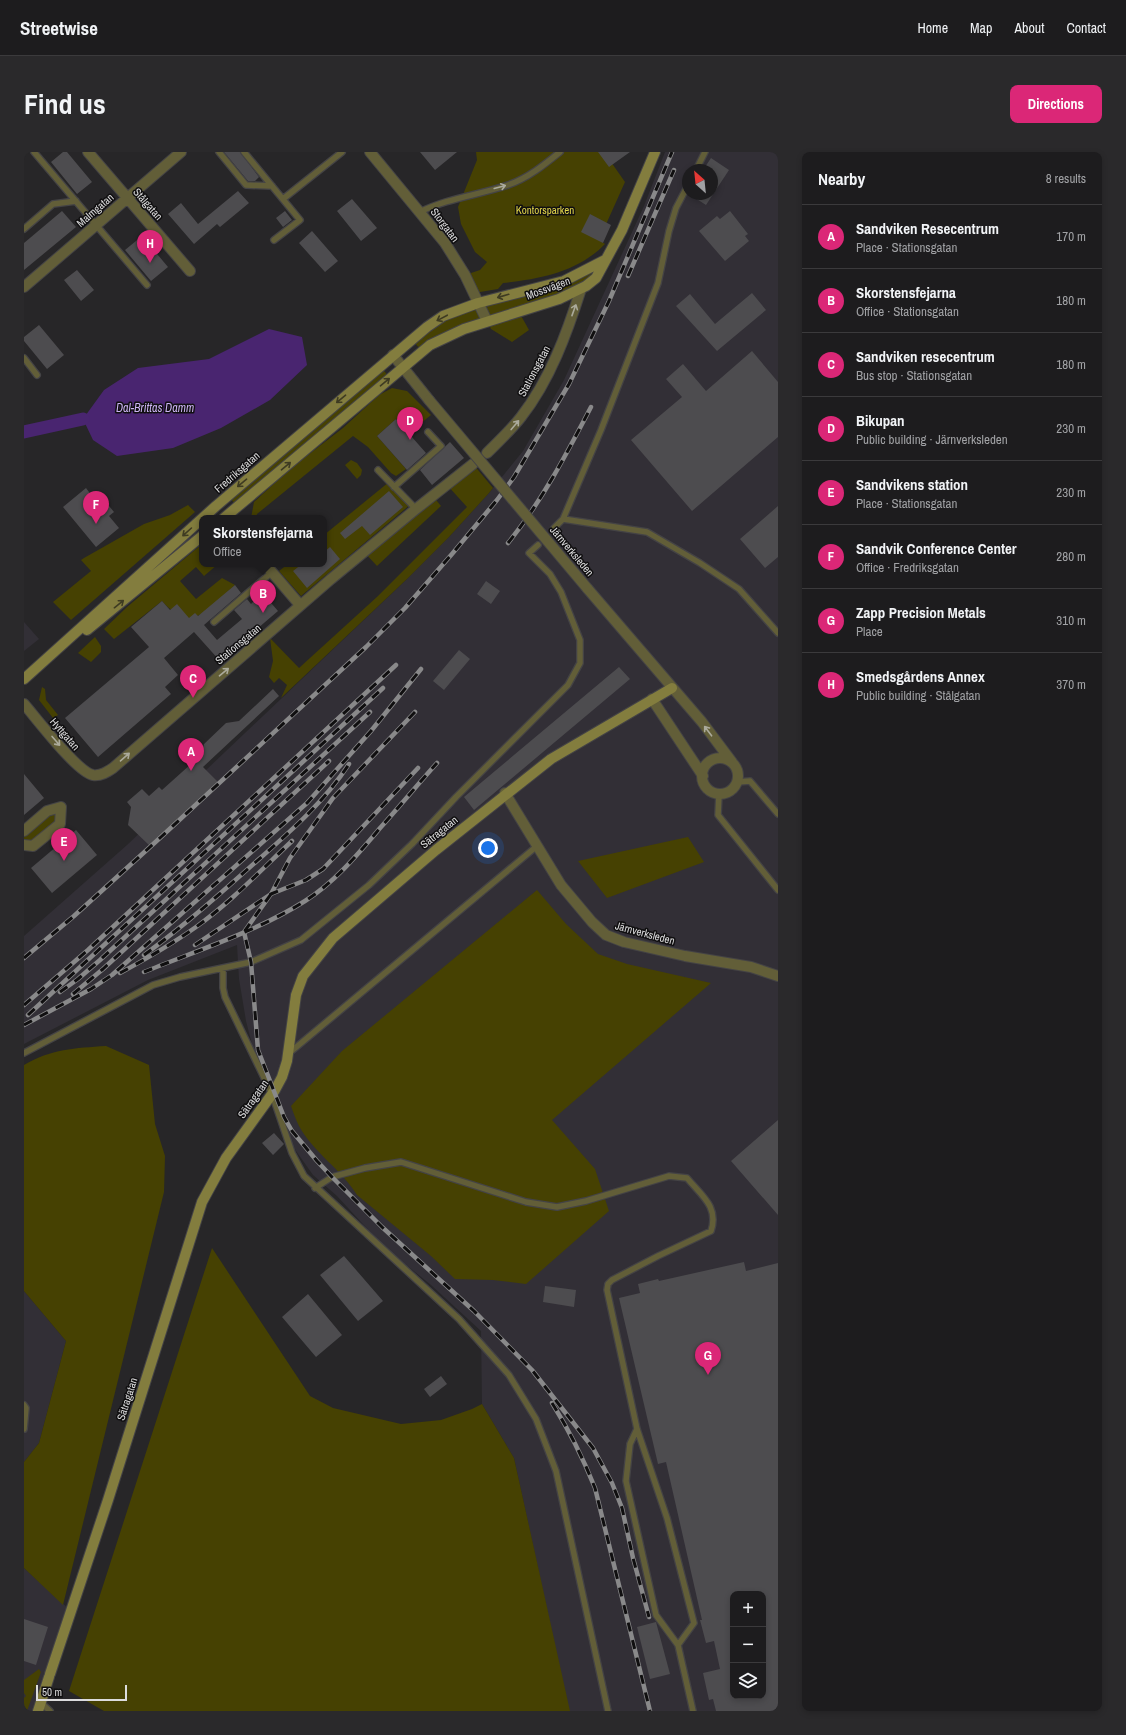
<!DOCTYPE html>
<html lang="en">
<head>
<meta charset="utf-8">
<style>
	body { margin:0; font-family:"Archivo Narrow",sans-serif; background:#2a292b; color:#f1f3f6 }
	.controls { position:absolute; right:12px; bottom:12px; display:grid; overflow:hidden; border-radius:8px; box-shadow:0 2px 6px #0003 }
	.controls button { width:36px; height:36px; display:grid; place-items:center; padding:0; border:0; border-bottom:1px solid #3b3a3c; background:#1d1c1e; color:#f1f3f6; font:20px sans-serif }
	.compass { position:absolute; left:658px; top:12px; width:36px; height:36px; border-radius:50%; background:#1d1c1e; box-shadow:0 2px 6px #0003; rotate:333deg }
	.scale { position:absolute; left:12px; bottom:10px; width:91px; box-sizing:border-box; padding-left:4px; border:2px solid #dcdcdd; border-top:0; font-size:11px; line-height:14px; white-space:nowrap; color:#dcdcdd; -webkit-text-stroke:3px #100f10; paint-order:stroke }
	.you { position:absolute; left:464px; top:696px; width:14px; height:14px; margin:-10px; border:3px solid #fff; border-radius:50%; background:#1a73e8; box-shadow:0 0 0 6px #1a73e833 }
	.badge { display:grid; place-items:center; width:26px; height:26px; border-radius:50%; background:#db2777; color:#fff; font-size:13px; font-weight:700 }
	.pin { position:absolute; translate:-50% -33px; filter:drop-shadow(0 1px 2px #0008) }
	.pin::after { content:''; position:absolute; top:21px; width:14px; height:12px; background:inherit; clip-path:polygon(0 0,100% 0,50% 100%) }
	.popup { position:absolute; left:175px; top:363px; width:128px; height:52px; box-sizing:border-box; display:grid; place-content:center; border-radius:8px; background:#1d1c1e; filter:drop-shadow(0 1px 3px #0005); font-size:13px; white-space:nowrap; color:#a0a1a4 }
	.popup b { font-size:15px; color:#f1f3f6 }
	.popup::after { content:''; position:absolute; left:50%; top:100%; margin-left:-8px; border:8px solid transparent; border-top-color:#1d1c1e }
	.list { margin:0; padding:0; list-style:none }
	h2 { display:flex; justify-content:space-between; align-items:center; height:52px; margin:0; padding:0 16px; font-size:17px }
	h2 small { font-size:13px; font-weight:400; color:#a0a1a4 }
	.list li { display:grid; grid-template-columns:26px 1fr auto; gap:12px; align-items:center; box-sizing:border-box; height:64px; padding:0 16px; border-top:1px solid #3b3a3c }
	.list b { display:block; font-size:15px; white-space:nowrap }
	.list p { margin:0; font-size:13px; white-space:nowrap; color:#a0a1a4 }
	.list em { font-size:13px; font-style:normal; color:#a0a1a4 }
	.icon { flex:none; width:22px; height:22px; fill:none; stroke:currentColor; stroke-width:2; stroke-linecap:round; stroke-linejoin:round }
	.map { position:relative; flex:none; width:754px; height:1559px; overflow:hidden; border-radius:8px }
	header { display:flex; align-items:center; gap:24px; box-sizing:border-box; height:56px; padding:0 20px; background:#1d1c1e; border-bottom:1px solid #3b3a3c }
	header strong { font-size:19px }
	nav { display:flex; gap:22px; margin-inline-start:auto; font-size:14px }
	.intro { display:flex; align-items:center; justify-content:space-between; box-sizing:border-box; height:96px; padding:0 24px }
	h1 { margin:0; font-size:28px }
	.button { padding:10px 18px; border-radius:8px; background:#db2777; color:#fff; font-size:14px; font-weight:700 }
	main { display:flex; gap:24px; padding:0 24px }
	aside { flex:1; background:#1d1c1e; border-radius:8px; box-shadow:0 2px 6px #0003 }
	.map>svg:first-child { display:block }
	.built { fill:#322f36; fill-rule:evenodd }
	.green { fill:#464102 }
	.water { fill:#492570 }
	.lines { fill:none; stroke-linecap:round; stroke-linejoin:round }
	.canal { stroke:#492570; stroke-width:13 }
	.building { fill:#4d4c4f; fill-rule:evenodd }
	.lane-casing { stroke:#444345; stroke-width:8 }
	.street-casing { stroke:#444345; stroke-width:12 }
	.secondary-casing { stroke:#444345; stroke-width:12 }
	.lane { stroke:#625e38; stroke-width:5.5 }
	.street { stroke:#625e38; stroke-width:10 }
	.secondary { stroke:#837d3e; stroke-width:10 }
	.rail-casing { stroke:#89898a; stroke-width:4.5 }
	.rail { stroke:#100f10; stroke-width:3; stroke-dasharray:9; stroke-linecap:butt }
	.street-bridge-casing { stroke:#444345; stroke-width:12; stroke-linecap:butt }
	.street-bridge { stroke:#625e38; stroke-width:10 }
	.oneway { stroke:#abaa9b }
	.oneway2 { stroke:#3e3b22 }
	.labels { text-anchor:middle; stroke-width:3; stroke-linejoin:round; paint-order:stroke }
	.street-label { font-size:11px; fill:#dcdcdd; stroke:#100f10 }
	.park-label { font-size:11px; fill:#e2d54b; stroke:#100f10 }
	.water-label { font-size:12px; font-style:italic; fill:#cdb4f4; stroke:#100f10 }
</style>
</head>
<body>
<header>
<strong>Streetwise</strong>
<nav><a>Home</a><a>Map</a><a>About</a><a>Contact</a></nav>
</header>
<div class="intro"><h1>Find us</h1><a class="button">Directions</a></div>
<main>
<div class="map">
<svg width="754" height="1559" viewBox="0 0 754 1559">
	<rect width="100%" height="100%" fill="#272628"/>
	<path class="built" d="M641,0h113v1559h-209l-55,-253 -32,-54 -1,-73 -50,-46 -47,-38 -47,-51 -24,-21 -17,-24 -16,-26 -24,-65 -10,-39 -7,-42 -2,-34 -89,35 -124,64v-108l103,-91 156,-148 124,-118 42,-42 40,-44 34,-42 41,-71 80,-174zM664,18h24v24h-24zM709,1442h30v102h-30z
		M0,470l15,17 -15,12z
		M0,1139l42,50 -27,102 -15,19z
		M0,1416l47,43 -33,100h-14z"/>
	<path class="green" d="M452,0h128l21,30 -26,58 6,4c-27,28 -65,35 -102,39l-5,6 -24,4 -9,-18 15,-5 7,-8 -12,-10 -14,-28 -3,-17 19,-47z
		M581,108l-9,18 -77,34 10,18 -17,12 -21,-13 -4,-8 -65,30 -10,-11 31,-24 95,-28z
		M356,214l10,12 -153,129 -9,-12z
		M368,236l15,3 24,24 -22,18 -13,-14 -19,17 29,33 -10,7 -5,-3 -23,-26 -15,-11 -96,78 -1,4h-5l3,-16 37,-34 52,-40 36,-33z
		M327,308l6,3 5,7 -1,5 -4,4 -12,-14z
		M449,312l20,24 -4,5 -40,44 -42,42 -126,119 6,-13 -8,-7 -5,5 -5,-6 4,-16 -3,-23 29,30 79,-72 89,-89 -20,-22z
		M365,330l22,22 -110,92 -22,-25 9,-7h36v-29z
		M409,344l8,10 -64,60 -13,-14z
		M164,353l7,7 -124,108 -18,-18 38,-31 -10,-11 3,-2 60,-34 26,-9z
		M178,392v20l15,1 -13,11 -8,-9 -16,14 16,18 26,-21 13,7c-10,9 -32,32 -44,33 -11,1 -23,-10 -29,-17l-48,38 -10,-10 23,-22z
		M71,485l6,9v6l-10,10 -13,-9z
		M18,535l3,2 1,11 12,15 -5,3 -14,-18z
		M37,655l-1,17 -13,11 -23,10v-14z
		M664,685l16,25 -97,36 -29,-37z
		M513,738l29,34 32,30 29,10 84,19 -159,137 43,49 14,42 -83,73 -33,-4 -38,-1 -24,-23 -74,-61c-16,-26 -43,-42 -58,-69 -3,-6 -6,-14 -8,-20l51,-55z
		M82,894l43,19 6,59 10,32 -1,36 -101,413 -39,-37v-106l15,-19 27,-102 -42,-50v-226c27,-16 51,-17 82,-19z
		M188,1096l98,148 23,12 68,16 40,-4 31,-11 10,-5 32,54 56,253h-466l-35,-20z
		M15,1517l2,3 -14,39h-3v-13l2,-2 -2,-3v-13z"/>
	<path class="water" d="M245,177l33,8 5,28 -37,35 -49,28 -48,20 -56,8 -24,-16 -10,-21 21,-29 34,-22 71,-9z"/>
	<g class="lines">
		<path class="canal" d="M0,280l59,-13"/>
	</g>
	<path class="building" d="M39,0h4l25,30 -15,12 -26,-32z
		M200,0h16l19,25 -4,4h-7z
		M396,0h37l-22,18z
		M574,0h32l-21,15z
		M687,6l18,12 -23,35 -17,-11h23v-24h-9z
		M214,39l11,12 -29,24 -3,-3 -23,20 -26,-30 13,-11 17,21z
		M328,47l25,29 -16,13 -24,-30z
		M38,59l14,16 -52,43v-27z
		M261,59l7,9 -9,7 -7,-9z
		M706,59l18,23 -3,2 4,5 -24,20 -26,-30 18,-15 3,3z
		M566,62l21,11 -8,18 -22,-11z
		M288,79l26,30 -13,11 -26,-29z
		M118,84l26,31 -17,14 -26,-31z
		M53,118l17,20 -13,11 -17,-21z
		M728,141l14,17 -49,41 -41,-45 14,-12 25,30z
		M15,173l25,30 -17,14 -23,-28v-4z
		M728,199l26,31v55l-86,74 -61,-71 51,-43 -16,-18 17,-15 23,27z
		M372,267l30,34 -19,17 -30,-34z
		M426,290l14,16 -32,27 -12,-15z
		M62,336l9,12 5,-5 14,17 -5,4 10,12 -23,19 -33,-40z
		M365,339l14,16 -33,28 -8,-9 -17,13 -5,-6z
		M754,354v51l-13,11 -25,-29z
		M306,395l10,12 -33,29 -14,-17 9,-7h22v-12z
		M462,429l14,10 -9,13 -14,-10z
		M211,433l6,8 -37,32 13,15 25,-21 -8,-9 13,-11 4,5 4,-4 4,4 7,-7 12,14 -35,30 -1,-1 -15,12 2,2 -9,7 -26,-29 -30,26 14,17 -13,12 6,7 -73,63 -33,-39 84,-71 -18,-20 31,-26 8,9 7,-6 12,14 6,-5 3,3z
		M435,498l11,9 -26,31 -11,-9z
		M595,515l11,12 -156,131 -10,-13z
		M249,537l6,7 -76,71 15,15 -68,64 -22,-21 3,-18 -4,-5 15,-13 7,7 10,-9 3,3 39,-35 3,-11 22,-21 13,-2z
		M0,622l20,24 -20,17z
		M52,678l21,25 -45,38 -21,-25z
		M754,968v95l-47,-54z
		M250,981l10,11 -11,11 -11,-12z
		M320,1104l39,45 -25,20 -38,-46z
		M720,1110l2,9 32,-8v448h-62l-3,-12 -4,1 -6,-27 17,-4 -6,-28 -8,2 -6,-23h2l-36,-158 -8,2 -39,-166 21,-5 -2,-9 20,-5 1,2zM709,1442h30v102h-30z
		M521,1134l31,4 -2,17 -31,-5z
		M284,1142l34,41 -26,22 -34,-40z
		M417,1224l6,8 -17,13 -6,-8z
		M0,1467l24,8 -12,38 -12,-4z
		M632,1470l14,52 -20,5 -13,-52z"/>
	<g class="lines">
		<defs>
			<path id="lane" d="M10,0l113,133
				M195,0l27,33 26,1
				M220,0l56,68 -26,20
				M672,18l9,-18
				M664,33l-12,23 -7,23 -11,52 -57,147 -38,89 84,13 53,31 39,26 39,44
				M259,47l59,-47
				M396,60c28,-14 59,-17 88,-27 20,-7 36,-20 52,-33
				M0,77l29,-25 23,-3
				M0,206l13,17
				M354,318l38,39
				M370,335l47,-41 -13,-14
				M530,376l9,-9
				M190,470l58,-50
				M713,630l13,-1 28,33
				M695,642l-1,21 60,75
				M199,816v20l2,9 47,97 20,59 12,23 155,143 50,56 27,44 20,52 52,240
				M0,901l129,-68 27,-8 71,-15 50,-22 68,-55 43,-41 44,-47 112,-112 12,-22v-23l-19,-48 -11,-18 -21,-21 9,-8
				M264,902l249,-208
				M291,1036l17,-11 33,-9 36,-6 125,40 31,5 29,-6 83,-25 18,2c15,18 32,29 24,53l-53,25 -46,24 -4,4 -1,6 30,139 30,89 27,105 -16,22 15,66
				M0,1253l2,3 -2,21
				M613,1277l-7,15 -4,37 30,134 22,30
				M17,1551l9,8"/>
			<path id="street" d="M64,0l102,119
				M346,0l75,91 20,32 22,46
				M0,135l157,-135
				M369,203l36,45
				M463,301c12,-12 24,-23 34,-36 29,-37 46,-84 60,-128
				M241,412l35,41
				M563,436l115,134 30,40
				M628,547l51,77
				M0,552c13,15 53,68 69,71 8,1 14,-3 20,-7l218,-189 85,-70 57,-45
				M678 624a18 18 0 1 1 36 0a18 18 0 1 1-36 0Z
				M481,641l56,92 31,37 14,13 18,7 61,14 66,11 27,9
				M0,679l23,-20 14,-4 -1,17 -27,22 -9,-1"/>
			<path id="secondary" d="M200,366l206,-173 34,-16 95,-30 27,-13 10,-8 26,-48 33,-78
				M63,478l115,-94
				M0,527l192,-173 211,-179 16,-11 35,-13 86,-22 41,-21
				M26,1522l58,-174 94,-298 24,-44 49,-68 7,-13 5,-16 9,-66 7,-19 30,-38 103,-88 115,-91 121,-71
				M14,1559l11,-34"/>
		</defs>
		<use href="#lane" class="lane-casing"/>
		<use href="#street" class="street-casing"/>
		<use href="#secondary" class="secondary-casing"/>
		<use href="#lane" class="lane"/>
		<use href="#street" class="street"/>
		<use href="#secondary" class="secondary"/>
		<defs>
			<path id="rail" d="M604,124l46,-106
				M484,391c34,-42 58,-88 83,-136
				M391,560l-82,86 -43,60 -19,36 -27,38 7,30 7,88 26,67 8,14 25,30 15,16 50,50 92,84 58,59 61,78 19,35 10,25 11,50 16,59
				M171,793l76,-51 35,-14 17,-11 95,-101
				M120,803c40,-29 77,-62 114,-95 33,-29 67,-59 91,-96
				M0,806l50,-42 87,-79 205,-190 39,-39 47,-54 45,-54 17,-23 55,-93 40,-83 63,-149
				M120,820c52,-21 114,-41 161,-71 30,-19 53,-47 76,-74 19,-21 37,-43 56,-64
				M96,821c26,-14 52,-29 76,-46 35,-25 65,-57 96,-86
				M36,840l18,-13 22,-19 270,-248
				M49,842l30,-25 226,-208
				M0,853l64,-55 82,-76 226,-209
				M4,863l355,-327
				M0,873l67,-36 21,-14 195,-172 64,-72 50,-62
				M528,1251c17,27 31,55 43,85l55,223"/>
		</defs>
		<use href="#rail" class="rail-casing"/>
		<use href="#rail" class="rail"/>
		<defs>
			<path id="street-bridge" d="M405,248l158,188"/>
		</defs>
		<use href="#street-bridge" class="street-bridge-casing"/>
		<use href="#street-bridge" class="street-bridge"/>
	</g>
	<defs><path id="oneway-shaft" d="M-6 0H5M1.5-3L5.5 0L1.5 3" fill="none" stroke-width="1.6" stroke-linecap="round" stroke-linejoin="round"/></defs>
	<g class="oneway">
		<use href="#oneway-shaft" transform="translate(476 35) rotate(-15)"/>
		<use href="#oneway-shaft" transform="translate(550 158) rotate(-70)"/>
		<use href="#oneway-shaft" transform="translate(491 273) rotate(-50)"/>
		<use href="#oneway-shaft" transform="translate(200 520) rotate(-40)"/>
		<use href="#oneway-shaft" transform="translate(684 579) rotate(-127)"/>
		<use href="#oneway-shaft" transform="translate(32 589) rotate(49)"/>
		<use href="#oneway-shaft" transform="translate(101 605) rotate(-41)"/>
	</g>
	<g class="oneway2">
		<use href="#oneway-shaft" transform="translate(479 144) rotate(164)"/>
		<use href="#oneway-shaft" transform="translate(418 166) rotate(152)"/>
		<use href="#oneway-shaft" transform="translate(361 230) rotate(-40)"/>
		<use href="#oneway-shaft" transform="translate(317 247) rotate(140)"/>
		<use href="#oneway-shaft" transform="translate(262 314) rotate(-40)"/>
		<use href="#oneway-shaft" transform="translate(218 331) rotate(140)"/>
		<use href="#oneway-shaft" transform="translate(163 380) rotate(138)"/>
		<use href="#oneway-shaft" transform="translate(95 452) rotate(-39)"/>
	</g>
	<g class="labels">
		<g class="street-label">
			<text transform="translate(124 52) rotate(49)" y="4">Stålgatan</text>
			<text transform="translate(71 58) rotate(-41)" y="4">Malmgatan</text>
			<text transform="translate(421 73) rotate(53)" y="4">Storgatan</text>
			<text transform="translate(524 136) rotate(-20)" y="4">Mossvägen</text>
			<text transform="translate(510 219) rotate(-62)" y="4">Stationsgatan</text>
			<text transform="translate(213 320) rotate(-41)" y="4">Fredriksgatan</text>
			<text transform="translate(548 399) rotate(50)" y="4">Järnverksleden</text>
			<text transform="translate(214 492) rotate(-40)" y="4">Stationsgatan</text>
			<text transform="translate(41 582) rotate(49)" y="4">Hyttgatan</text>
			<text transform="translate(415 680) rotate(-39)" y="4">Sätragatan</text>
			<text transform="translate(621 781) rotate(15)" y="4">Järnverksleden</text>
			<text transform="translate(229 947) rotate(-55)" y="4">Sätragatan</text>
			<text transform="translate(103 1247) rotate(-72)" y="4">Sätragatan</text>
		</g>
		<g class="park-label">
			<text x="521" y="62">Kontorsparken</text>
		</g>
		<g class="water-label">
			<text x="131" y="260">Dal-Brittas Damm</text>
		</g>
	</g>
</svg>
<div class="controls">
<button>+</button>
<button>−</button>
<button><svg class="icon" aria-label="layers" viewBox="0 0 24 24"><path d="M12 4l9 5-9 5-9-5zM3 14l9 5 9-5"/></svg></button>
</div>
<svg class="compass" viewBox="-18 -18 36 36"><path d="M0-13l5 13h-10z" fill="#e53935"/><path d="M0 13l5-13h-10z" fill="#a0a1a4"/></svg>
<div class="scale">50 m</div>
<div class="you"></div>
<div class="pin badge" style="left:167px;top:619px">A</div>
<div class="pin badge" style="left:239px;top:461px">B</div>
<div class="popup"><b>Skorstensfejarna</b>Office</div>
<div class="pin badge" style="left:169px;top:546px">C</div>
<div class="pin badge" style="left:386px;top:288px">D</div>
<div class="pin badge" style="left:40px;top:709px">E</div>
<div class="pin badge" style="left:72px;top:372px">F</div>
<div class="pin badge" style="left:684px;top:1223px">G</div>
<div class="pin badge" style="left:126px;top:111px">H</div>
</div>
<aside>
<h2>Nearby<small>8 results</small></h2>
<ul class="list">
<li><span class="badge">A</span><div><b>Sandviken Resecentrum</b><p>Place · Stationsgatan</p></div><em>170 m</em></li>
<li><span class="badge">B</span><div><b>Skorstensfejarna</b><p>Office · Stationsgatan</p></div><em>180 m</em></li>
<li><span class="badge">C</span><div><b>Sandviken resecentrum</b><p>Bus stop · Stationsgatan</p></div><em>180 m</em></li>
<li><span class="badge">D</span><div><b>Bikupan</b><p>Public building · Järnverksleden</p></div><em>230 m</em></li>
<li><span class="badge">E</span><div><b>Sandvikens station</b><p>Place · Stationsgatan</p></div><em>230 m</em></li>
<li><span class="badge">F</span><div><b>Sandvik Conference Center</b><p>Office · Fredriksgatan</p></div><em>280 m</em></li>
<li><span class="badge">G</span><div><b>Zapp Precision Metals</b><p>Place</p></div><em>310 m</em></li>
<li><span class="badge">H</span><div><b>Smedsgårdens Annex</b><p>Public building · Stålgatan</p></div><em>370 m</em></li>
</ul>
</aside>
</main>
</body>
</html>
